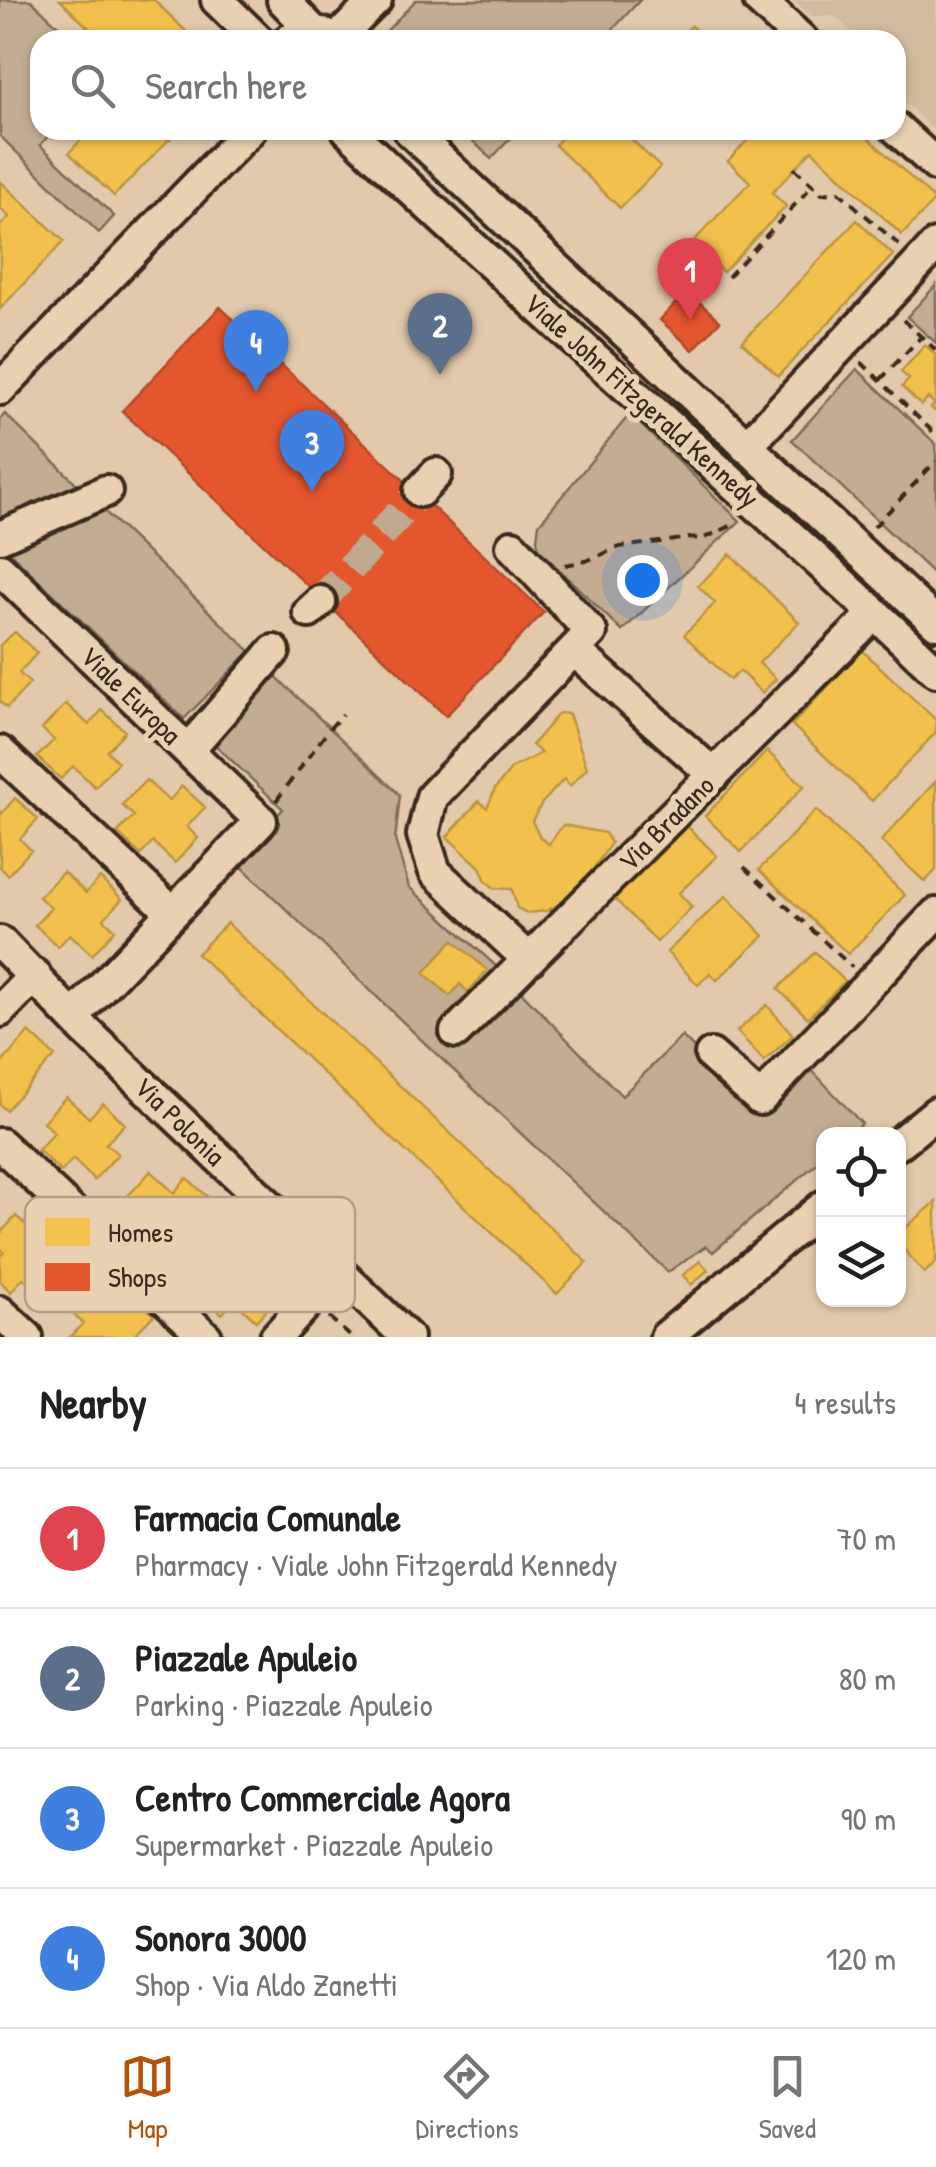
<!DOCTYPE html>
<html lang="en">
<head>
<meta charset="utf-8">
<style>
	body { margin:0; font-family:"Patrick Hand",sans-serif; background:#f6f6f6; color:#202124 }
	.controls { position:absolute; right:30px; bottom:30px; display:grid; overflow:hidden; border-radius:20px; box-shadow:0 2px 8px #0004 }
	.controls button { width:90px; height:90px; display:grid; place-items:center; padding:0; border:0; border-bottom:2px solid #e0e0e0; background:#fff; color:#202124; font:50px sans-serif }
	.you { position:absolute; left:642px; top:580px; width:35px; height:35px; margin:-25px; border:8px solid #fff; border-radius:50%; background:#1a73e8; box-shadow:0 0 0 15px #1a73e833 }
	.badge { display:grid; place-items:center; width:65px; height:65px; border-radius:50%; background:#b45309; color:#fff; font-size:32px; font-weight:700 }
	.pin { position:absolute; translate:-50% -82px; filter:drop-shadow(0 2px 5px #0008) }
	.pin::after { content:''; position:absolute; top:52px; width:35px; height:30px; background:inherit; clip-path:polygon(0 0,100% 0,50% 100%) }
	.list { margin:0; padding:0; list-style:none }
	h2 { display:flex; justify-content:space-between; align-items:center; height:130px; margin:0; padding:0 40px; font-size:42px }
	h2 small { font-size:32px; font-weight:400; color:#757577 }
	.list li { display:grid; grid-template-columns:65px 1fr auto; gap:30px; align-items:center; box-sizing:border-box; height:140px; padding:0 40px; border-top:2px solid #e0e0e0 }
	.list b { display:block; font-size:38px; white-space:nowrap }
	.list p { margin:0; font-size:32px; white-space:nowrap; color:#757577 }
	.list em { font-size:32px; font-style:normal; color:#757577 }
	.icon { flex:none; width:55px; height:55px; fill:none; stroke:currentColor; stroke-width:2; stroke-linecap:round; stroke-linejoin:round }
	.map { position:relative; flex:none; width:936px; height:1337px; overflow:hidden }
	.search { position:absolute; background:#fff; box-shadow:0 2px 8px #0004; left:30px; right:30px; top:30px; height:110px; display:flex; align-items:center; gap:25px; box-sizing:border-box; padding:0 35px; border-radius:30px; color:#757577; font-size:38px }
	.sheet { height:690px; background:#fff }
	nav { display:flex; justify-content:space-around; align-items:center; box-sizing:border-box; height:140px; border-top:2px solid #e0e0e0; background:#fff; font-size:28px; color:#757577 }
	nav a { display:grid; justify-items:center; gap:5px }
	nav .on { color:#b45309 }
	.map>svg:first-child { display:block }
	.built { fill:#d2ba9e }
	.green { fill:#c3ac91; stroke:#7f6b58; stroke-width:2.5 }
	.homes { fill:#f2c14e; stroke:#bb9440; stroke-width:2.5 }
	.shops { fill:#e4572e; stroke:#b14a29; stroke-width:2.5 }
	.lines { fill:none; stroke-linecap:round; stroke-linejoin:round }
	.minor-tunnel { stroke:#c1a98f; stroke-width:30; stroke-dasharray:30 15; stroke-linecap:butt }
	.minor-casing { stroke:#3b2a1e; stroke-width:38 }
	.path { stroke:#3b2a1e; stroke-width:4; stroke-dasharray:10 8; stroke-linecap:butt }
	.minor { stroke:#e9d0b1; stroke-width:30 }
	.labels { text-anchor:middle; stroke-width:10; stroke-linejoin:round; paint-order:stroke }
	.street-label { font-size:28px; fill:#3b2a1e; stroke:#e9d0b1 }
	.key { fill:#e9d0b1; stroke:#b59e85; stroke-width:2.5 }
	.key-label { font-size:28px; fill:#3b2a1e }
</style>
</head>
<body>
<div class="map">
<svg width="936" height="1337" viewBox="0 0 936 1337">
	<rect width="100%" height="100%" fill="#e2c9ab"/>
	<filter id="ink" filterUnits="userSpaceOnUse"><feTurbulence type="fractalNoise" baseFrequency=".01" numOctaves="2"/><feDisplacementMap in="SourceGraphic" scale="20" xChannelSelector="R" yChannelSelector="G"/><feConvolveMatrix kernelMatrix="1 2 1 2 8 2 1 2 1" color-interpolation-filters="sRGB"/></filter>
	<g filter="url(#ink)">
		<path class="built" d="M793,0h143v132l-40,-37v-55h-35l-27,-24h-24z"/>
		<path class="green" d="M0,0h31l42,40h-33v90h14l-14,15 74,71 -15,17 -99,-97z
			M416,0h224l-37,40h-225z
			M462,130h56l-27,29z
			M936,285v58l-29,-26z
			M857,369l79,75v132l-144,-136z
			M5,414l74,72 -79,32v-99z
			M630,414l110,107 -118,110 -83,-81 -2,-11 2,-15z
			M102,509l148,142 -66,68 -181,-173z
			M269,670l131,125 -5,45 14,47 89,81 124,128 60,-60 63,64 61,-36 56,60 -11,10h-27l-1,24 -110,94 -7,-6 -38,26 -238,-224 -194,-187 47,-52 -75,-71z"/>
		<path class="homes" d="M60,0h94l41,40h-94z
			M691,26l15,14h-29z
			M90,130h88l-64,66 -45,-43z
			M569,130h65l-6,6 32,31 -40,41 -65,-63z
			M757,130h103l75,70 -33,35 -90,-85 -40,43 14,13 -63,66 -31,-29 58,-61 -22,-21z
			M0,181l64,60 -64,68v-83l9,-9 -9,-9z
			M857,220l36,35 -115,121 -36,-34z
			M925,345l11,10v57l-5,-4 4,-4 -7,-6 -7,7 -19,-18 7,-8 -8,-7z
			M730,554l69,68 -40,41 17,16 -14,14 -22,-22 -10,9 -46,-45 31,-32 -17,-17z
			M15,632l22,21 -18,20 11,10 -23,25 -7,-6v-57z
			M862,650l74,70v12l-64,69 -80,-76z
			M66,704l23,21 13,-15 23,21 -18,20 11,11 -23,25 -22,-21 -12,13 -24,-22 17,-17 -12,-11z
			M559,713l10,1 18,54 -17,18 -6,-7 -22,24 -10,18 8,16 9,7 14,-19 42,8 6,10 -26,38 -17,19 -22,11 -19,2 -10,-5 -5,-19 -18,-1 -8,-7 -6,-14 -33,-30 32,-36 8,7 8,-19 17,-21 29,-15 -9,-8z
			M767,751l37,35 -63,66 -36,-36z
			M146,780l23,21 13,-15 23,21 -18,20 11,11 -23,25 -22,-21 -12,13 -24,-22 17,-17 -12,-11z
			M936,781v89l-11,12 -44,-41z
			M15,798l23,21 -18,20 11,11 -23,25 -8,-8v-56l2,2z
			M816,810l89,85 -57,59 -89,-84z
			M686,825l31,31 -38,37 13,14 -35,35 -44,-45z
			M63,872l23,21 14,-15 22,21 -18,20 11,11 -23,25 -22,-21 -12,13 -23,-22 16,-17 -12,-11z
			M726,896l38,40 -47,44 -7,-7 -12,12 -31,-33z
			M227,923l360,339 -30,32 -360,-340z
			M453,940l34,30 -19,22 -8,-8 -10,12 -26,-23z
			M815,952l30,29 -37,37 -30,-29z
			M767,1005l26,30 -29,26 -27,-30z
			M29,1032l26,24 -49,54 -6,-5v-40z
			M66,1097l23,21 14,-15 22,21 -19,20 12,10 -24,26 -21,-21 -12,13 -23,-22 16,-18 -11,-10z
			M151,1171l23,22 13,-15 23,21 -18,20 11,10 -23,25 -22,-20 -12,13 -24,-22 17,-18 -12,-10z
			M936,1202v61l-12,10 -26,-31v-8z
			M16,1216l23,21 14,-14 22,20 -18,20 11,11 -23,25 -22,-21 -12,14 -11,-11v-25l4,-4 -4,-4v-14z
			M227,1238l23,22 13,-15 23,21 -19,19 12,11 -23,25 -22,-20 -12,13 -23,-22 16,-18 -12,-11z
			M700,1261l8,9 -17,15 -8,-10z
			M95,1287l23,22 13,-15 23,21 -19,19 3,3h-68l13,-14 -11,-10z"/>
		<path class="shops" d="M687,291l33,30 -27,29 -33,-30z
			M220,307l324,305 -98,104 -324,-305z"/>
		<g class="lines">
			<path class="minor-tunnel" d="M320,602l100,-111"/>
			<defs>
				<path id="minor" d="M217,0l41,40
					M283,0l30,31
					M759,0l43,40
					M289,40c15,-11 30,-11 46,0
					M336,40l40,-40
					M896,128l40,37
					M348,130c192,184 395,357 588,541
					M409,130l527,493
					M0,389l250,-259
					M746,447l190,-202
					M420,491l16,-17
					M0,537l106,-46
					M512,546l79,86 -159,165 -9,38 12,37 94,88
					M0,569l261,252 -188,196
					M309,612l11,-10
					M574,650l140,125
					M188,750l86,-99
					M0,752l173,161
					M0,942l86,89 321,306
					M0,1011l35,-36
					M456,1032l419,-419
					M711,1055l49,44 176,-185
					M0,1144l206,193
					M898,1144l38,-31
					M0,1312l27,25
					M276,1337l61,-66
					M666,1337l158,-131"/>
			</defs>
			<use href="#minor" class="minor-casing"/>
			<path class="path" d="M794,168l28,26 17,-2 60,53
				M728,277l85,-92
				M903,320l33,30
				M861,362l75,73
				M880,380l41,-43
				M874,527l62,-66
				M565,565l21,-4 34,-14 70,-9 12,1 31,-14 3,-4
				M276,801l54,-73 13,-14
				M744,867l108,100
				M329,1317l22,20"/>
			<use href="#minor" class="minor"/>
		</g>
	</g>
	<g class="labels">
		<g class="street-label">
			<text transform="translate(642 400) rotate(42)" y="10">Viale John Fitzgerald Kennedy</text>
			<text transform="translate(131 695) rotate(44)" y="10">Viale Europa</text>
			<text transform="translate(666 823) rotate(-45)" y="10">Via Bradano</text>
			<text transform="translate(180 1121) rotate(44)" y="10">Via Polonia</text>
		</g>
	</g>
	<rect x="25" y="1197" width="330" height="115" rx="15" class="key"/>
	<rect x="45" y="1218" width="45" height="28" fill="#f2c14e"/>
	<rect x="45" y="1263" width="45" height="28" fill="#e4572e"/>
	<g class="key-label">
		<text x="108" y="1242">Homes</text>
		<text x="108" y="1287">Shops</text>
	</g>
</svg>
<div class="controls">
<button><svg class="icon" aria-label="locate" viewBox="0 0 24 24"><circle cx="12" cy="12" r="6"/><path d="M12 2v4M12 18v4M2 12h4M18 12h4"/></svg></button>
<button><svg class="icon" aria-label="layers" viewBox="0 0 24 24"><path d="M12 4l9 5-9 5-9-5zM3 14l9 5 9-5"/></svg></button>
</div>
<div class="you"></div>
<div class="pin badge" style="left:690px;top:320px;background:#e0444e">1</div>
<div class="pin badge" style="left:440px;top:375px;background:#5c6f8a">2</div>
<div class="pin badge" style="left:312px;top:492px;background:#3f7fe0">3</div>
<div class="pin badge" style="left:256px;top:392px;background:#3f7fe0">4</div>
<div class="search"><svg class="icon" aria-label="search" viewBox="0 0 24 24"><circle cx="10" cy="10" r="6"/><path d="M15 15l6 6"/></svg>Search here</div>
</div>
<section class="sheet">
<h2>Nearby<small>4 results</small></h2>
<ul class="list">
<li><span class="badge" style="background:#e0444e">1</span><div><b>Farmacia Comunale</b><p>Pharmacy · Viale John Fitzgerald Kennedy</p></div><em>70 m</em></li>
<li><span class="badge" style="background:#5c6f8a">2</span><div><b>Piazzale Apuleio</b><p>Parking · Piazzale Apuleio</p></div><em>80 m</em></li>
<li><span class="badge" style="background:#3f7fe0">3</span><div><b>Centro Commerciale Agora</b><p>Supermarket · Piazzale Apuleio</p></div><em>90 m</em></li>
<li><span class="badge" style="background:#3f7fe0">4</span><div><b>Sonora 3000</b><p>Shop · Via Aldo Zanetti</p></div><em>120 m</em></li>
</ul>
</section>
<nav>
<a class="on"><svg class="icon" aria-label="map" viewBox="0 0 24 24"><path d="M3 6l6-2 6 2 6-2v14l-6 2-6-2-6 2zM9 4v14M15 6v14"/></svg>Map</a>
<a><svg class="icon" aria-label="directions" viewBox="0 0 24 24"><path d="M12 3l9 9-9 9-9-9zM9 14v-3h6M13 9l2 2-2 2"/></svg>Directions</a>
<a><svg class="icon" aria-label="saved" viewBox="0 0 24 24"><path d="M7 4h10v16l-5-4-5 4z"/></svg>Saved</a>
</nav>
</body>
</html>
